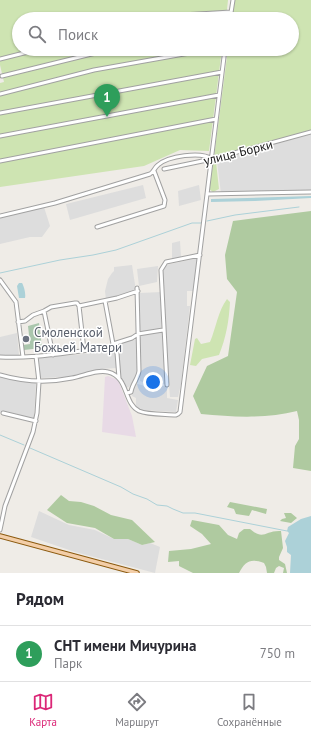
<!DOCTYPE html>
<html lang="ru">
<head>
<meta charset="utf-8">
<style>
	body { margin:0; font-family:"PT Sans",sans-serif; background:#f7f7f7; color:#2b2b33 }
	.you { position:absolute; left:153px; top:382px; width:14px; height:14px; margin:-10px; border:3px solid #fff; border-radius:50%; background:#1a73e8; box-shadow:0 0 0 6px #1a73e833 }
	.badge { display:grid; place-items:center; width:26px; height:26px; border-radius:50%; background:#db2777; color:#fff; font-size:13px; font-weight:700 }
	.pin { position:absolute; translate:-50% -33px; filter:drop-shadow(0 1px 2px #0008) }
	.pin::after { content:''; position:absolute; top:21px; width:14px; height:12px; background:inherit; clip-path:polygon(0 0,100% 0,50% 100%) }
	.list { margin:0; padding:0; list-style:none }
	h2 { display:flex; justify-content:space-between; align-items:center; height:52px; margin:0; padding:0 16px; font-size:17px }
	h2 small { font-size:13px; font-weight:400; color:#7c7c81 }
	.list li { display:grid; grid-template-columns:26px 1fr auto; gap:12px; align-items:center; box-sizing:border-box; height:56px; padding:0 16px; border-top:1px solid #e1e1e2 }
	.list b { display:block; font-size:15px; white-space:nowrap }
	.list p { margin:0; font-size:13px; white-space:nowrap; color:#7c7c81 }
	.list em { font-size:13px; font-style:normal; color:#7c7c81 }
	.icon { flex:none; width:22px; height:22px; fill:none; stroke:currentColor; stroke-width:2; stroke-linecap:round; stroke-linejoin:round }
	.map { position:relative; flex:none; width:311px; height:573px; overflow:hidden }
	.search { position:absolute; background:#fff; box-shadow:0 1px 3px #0004; left:12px; right:12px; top:12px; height:44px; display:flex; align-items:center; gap:10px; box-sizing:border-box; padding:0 14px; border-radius:22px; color:#7c7c81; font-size:15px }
	.sheet { height:108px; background:#fff }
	nav { display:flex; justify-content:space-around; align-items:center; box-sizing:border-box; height:56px; border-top:1px solid #e1e1e2; background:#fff; font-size:11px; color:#7c7c81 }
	nav a { display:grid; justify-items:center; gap:2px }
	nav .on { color:#db2777 }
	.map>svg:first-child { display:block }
	.residential { fill:#ddd }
	.industrial { fill:#e8dae6 }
	.grass { fill:#cee4b2 }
	.forest { fill:#afcaa0 }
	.cemetery { fill:#aac6ad }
	.water { fill:#acd1d8 }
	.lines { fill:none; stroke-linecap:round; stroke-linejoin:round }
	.stream { stroke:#acd1d8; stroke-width:1 }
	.minor-casing { stroke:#a1a1a1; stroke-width:5 }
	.major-casing { stroke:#8c5a0f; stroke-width:5.5 }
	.minor { stroke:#fff; stroke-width:3 }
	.major { stroke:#f3cea8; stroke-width:3.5 }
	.worship-dot { fill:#6b7280; stroke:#fff; stroke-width:1.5 }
	.labels { text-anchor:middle; stroke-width:3; stroke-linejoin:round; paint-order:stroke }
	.street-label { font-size:13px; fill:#202020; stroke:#fff }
	.worship-label { font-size:13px; fill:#5b616d; stroke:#fff; text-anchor:start }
</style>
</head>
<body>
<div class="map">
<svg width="311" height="573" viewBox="0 0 311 573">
	<rect width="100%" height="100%" fill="#efece7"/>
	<path class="residential" d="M311,134v58l-90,2 -4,-33z
		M143,185l3,13 -76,22 -4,-16z
		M199,185l2,15 -22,6 -1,-15z
		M44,207l6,19 -8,11h-12l-30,7v-27z
		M180,241l1,16 -9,2v-16z
		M198,258l-3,33h-8v15h3l-9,78 -3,13h-8l-6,-69 1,-29 -3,-30 4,-4z
		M132,265l4,26 -30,9 -1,-9 3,-12 4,-6 2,-2v-4z
		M158,266l-1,16 -18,4 -2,-17z
		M162,292l-1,37 -22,4v-40z
		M162,331l4,53h-19l-7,-3 -1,-46z
		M17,333l2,22h-19v-18z
		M137,339l1,25 -1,11 -8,12 -3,1 -6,-12 -5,-32z
		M112,350l4,2 1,16 -16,1 -30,8 -32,1 -2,-21 39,-2z
		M0,377l36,6 -2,36 -34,-7z
		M134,383l11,3h22v12l11,2 -2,12 -35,-2 -5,-4v-8l-4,-2z
		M39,511l30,14 26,5 19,9h14l14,6 8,-2 10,4 -5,26 -80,-21 -44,-15z"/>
	<path class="industrial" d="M108,376l10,4 14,36 4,21 -34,-5 3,-55z"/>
	<path class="grass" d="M0,0h228l-2,19h-207v30h203l-13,102 -29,-1 -36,16 -144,21v-104l4,-1 -4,-17z
		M234,0h77v130l-97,27 14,-108h64v-30h-60z
		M216,162l3,27 -6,3 -4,-3 4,-24z
		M227,299l3,3c-1,19 -4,36 -11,53l-17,4 -6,7 -6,-1 5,-26 2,-1 4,6 9,-2c6,-14 8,-31 17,-43z"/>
	<path class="forest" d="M311,211v260l-18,-3 2,-22 4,-7v-19l-2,-9c-31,8 -64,6 -96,3l-8,-18 14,-30 21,-10 9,-64 -10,-13 -2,-24 8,-34z
		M61,495l8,6 12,1 13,4 17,9 21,5 23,22 -13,3 -14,-6h-14l-19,-11 -28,-5 -20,-13z
		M230,502l37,7 -1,5 -14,-4 -3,6 -13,-2 -2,-5 -7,-2z
		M284,513h7l6,5 -6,5 -11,-2 2,-2 4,-1z
		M192,520l27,5 9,10 9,4 2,-6 5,-4h6c14,12 15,1 31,2l2,17 -4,9v3l6,4 2,9h-4l1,-5 -5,-2 -3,2 -2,5h-7l-1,-6 -2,-4c-13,-5 -19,-2 -25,10h-46l-14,-7v-5l-11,1 1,-11 22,-2 20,-5 -9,-10 -12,-8z"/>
	<path class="cemetery" d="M39,323l3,25 -18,2 -1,-5 7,-1 -2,-18z"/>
	<path class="water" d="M311,196v2l-56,3 -44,1v-3z
		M19,283h3c2,3 4,11 3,15h-6l-2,-12z
		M311,516v57h-21l1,-18 -4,-3v-5l-2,-6 4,-8 -2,-2 1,-4 13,-8z"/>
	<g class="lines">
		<path class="stream" d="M207,221l28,-6 64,-8
			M0,273l60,-13 33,-5 23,-5 76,-27h10
			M0,435l24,10
			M30,448l91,39 12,7 14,5 10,6 10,1 6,3 10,4h12l92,18"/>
		<defs>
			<path id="minor" d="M164,19l18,-4 49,-3
				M230,19l3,-19
				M0,59l40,-10
				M2,76l110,-27
				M0,94l94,-24 118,-21
				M0,113l222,-41
				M0,136l219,-41
				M0,161l216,-42
				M164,169l48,-10 99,-27
				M207,194l104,-2
				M0,216l55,-13 95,-29c4,-2 4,-6 8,-9 10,-9 43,-14 54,-6
				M97,227l67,-21 1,-6 -11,-29
				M0,280l16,22 7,55
				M105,301l8,43 4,9 2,25
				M79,306l5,44
				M44,311l9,44
				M18,322l7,-1 8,-6 11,-4 7,-4 24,-4h2l2,3 38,-8 21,-7
				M0,357c36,2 72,-6 109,-9l4,-4 19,-6 6,-4 25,-4
				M0,375c24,7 48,8 72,3 12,-2 25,-9 36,-6 21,5 15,31 31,39 9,4 27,3 37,4l2,-1 2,-2 45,-363
				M167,385l-6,-115 5,-8 34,-7
				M127,393l4,-1c1,-8 7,-13 8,-21l-2,-83
				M3,413l33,8
				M0,530l5,-24 28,-74 4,-19 2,-31 -3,-26"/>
			<path id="major" d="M0,536l137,37"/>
		</defs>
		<use href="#minor" class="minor-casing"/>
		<use href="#major" class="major-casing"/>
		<use href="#minor" class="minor"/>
		<use href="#major" class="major"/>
	</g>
	<circle class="worship-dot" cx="26" cy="339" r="4"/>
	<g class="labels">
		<g class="street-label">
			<text transform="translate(238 152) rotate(-14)" y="5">улица Борки</text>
		</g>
		<g class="worship-label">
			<text x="34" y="337">Смоленской<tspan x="34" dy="15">Божьей Матери</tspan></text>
		</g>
	</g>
</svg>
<div class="you"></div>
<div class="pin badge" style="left:107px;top:117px;background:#2e9e5b">1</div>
<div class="search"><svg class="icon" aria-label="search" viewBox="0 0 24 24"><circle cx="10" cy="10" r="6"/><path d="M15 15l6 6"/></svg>Поиск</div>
</div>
<section class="sheet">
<h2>Рядом<small></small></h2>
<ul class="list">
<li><span class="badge" style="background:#2e9e5b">1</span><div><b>СНТ имени Мичурина</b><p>Парк</p></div><em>750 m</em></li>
</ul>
</section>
<nav>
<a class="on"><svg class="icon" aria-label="map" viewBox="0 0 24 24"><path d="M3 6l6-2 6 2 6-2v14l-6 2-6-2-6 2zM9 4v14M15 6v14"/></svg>Карта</a>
<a><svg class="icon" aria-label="directions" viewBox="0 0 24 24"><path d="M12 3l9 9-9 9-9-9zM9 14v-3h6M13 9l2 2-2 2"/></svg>Маршрут</a>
<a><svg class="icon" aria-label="saved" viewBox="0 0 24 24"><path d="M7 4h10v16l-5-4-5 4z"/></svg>Сохранённые</a>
</nav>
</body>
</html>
